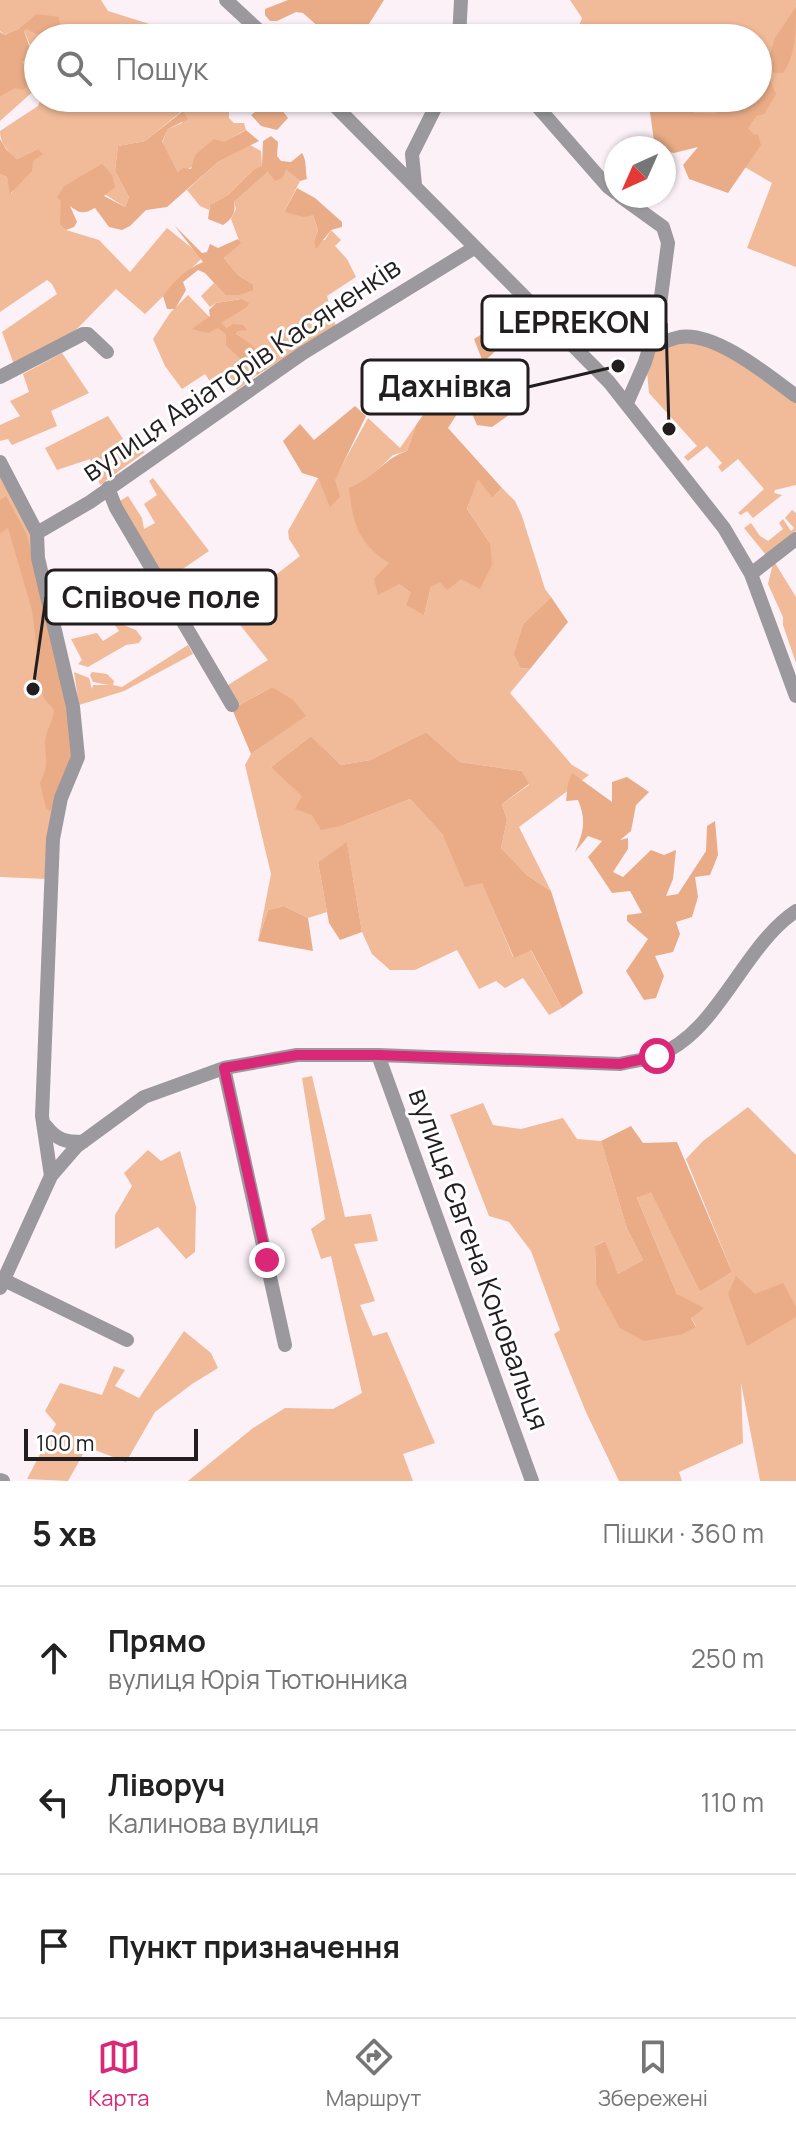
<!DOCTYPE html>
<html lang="uk">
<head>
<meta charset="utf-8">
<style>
	body { margin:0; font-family:Manrope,sans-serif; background:#f6f6f6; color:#222 }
	.compass { position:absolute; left:604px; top:136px; width:72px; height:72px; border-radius:50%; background:#fff; box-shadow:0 2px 6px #0004; rotate:225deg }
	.scale { position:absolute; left:24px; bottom:20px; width:174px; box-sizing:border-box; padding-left:8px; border:4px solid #221e20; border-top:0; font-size:22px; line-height:28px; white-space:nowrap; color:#221e20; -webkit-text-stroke:6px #fff; paint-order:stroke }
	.stop { position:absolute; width:24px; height:24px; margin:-18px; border:6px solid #db2777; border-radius:50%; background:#fff }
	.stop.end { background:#db2777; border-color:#fff; box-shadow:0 2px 8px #0008 }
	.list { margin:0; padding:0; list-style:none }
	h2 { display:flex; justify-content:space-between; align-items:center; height:104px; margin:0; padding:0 32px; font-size:34px }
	h2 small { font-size:26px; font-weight:400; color:#767676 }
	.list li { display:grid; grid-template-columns:52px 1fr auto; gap:24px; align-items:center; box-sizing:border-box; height:144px; padding:0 32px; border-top:2px solid #e0e0e0 }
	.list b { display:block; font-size:30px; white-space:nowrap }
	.list p { margin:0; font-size:26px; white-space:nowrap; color:#767676 }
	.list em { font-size:26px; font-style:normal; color:#767676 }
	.icon { flex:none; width:44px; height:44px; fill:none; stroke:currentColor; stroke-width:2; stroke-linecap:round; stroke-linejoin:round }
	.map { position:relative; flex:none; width:796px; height:1481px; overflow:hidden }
	.search { position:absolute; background:#fff; box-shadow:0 2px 6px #0004; left:24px; right:24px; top:24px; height:88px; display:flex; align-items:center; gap:20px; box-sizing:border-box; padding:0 28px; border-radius:44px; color:#767676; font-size:30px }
	.sheet { height:536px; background:#fff }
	nav { display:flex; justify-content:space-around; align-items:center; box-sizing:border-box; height:112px; border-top:2px solid #e0e0e0; background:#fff; font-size:22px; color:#767676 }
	nav a { display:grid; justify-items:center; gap:4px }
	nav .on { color:#db2777 }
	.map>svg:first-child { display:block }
	.green { fill:#f1ba98 }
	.forest { fill:#e9ac87 }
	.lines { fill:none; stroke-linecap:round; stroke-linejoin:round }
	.street { stroke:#9b999d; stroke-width:14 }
	.route { stroke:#db2777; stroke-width:10 }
	.labels { text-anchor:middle; stroke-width:6; stroke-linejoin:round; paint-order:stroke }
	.street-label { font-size:28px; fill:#221e20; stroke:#fff }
	.leader { fill:none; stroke:#221e20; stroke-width:3 }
	.callout-dot { fill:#221e20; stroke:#fff; stroke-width:3 }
	.callout { fill:#fff; stroke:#221e20; stroke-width:3 }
	.callout-label { font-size:30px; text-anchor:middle; font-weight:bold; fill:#221e20 }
</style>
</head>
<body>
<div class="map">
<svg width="796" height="1481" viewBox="0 0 796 1481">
	<rect width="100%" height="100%" fill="#fcf1f7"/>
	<path class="green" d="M0,0h101l7,11 64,20 2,7h-136v51l-1,-1 -37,33v-24l33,-21 -11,-14 8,-17 -6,-14 3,-3 10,7 24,-6 -25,-15 -18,15 -13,6 -5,-4z
		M570,0h226v267l-49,-19 25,-65 -74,-43 -38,-42h98v-60h-184l8,-20z
		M41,98h188v20l5,5h10l2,7c-25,10 -42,37 -68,42l-16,-29 6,-14 14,-6v-12l-37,30 -27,5 -3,25 14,26 -4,10 -46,-29 -15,8 -3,38 5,6 33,10 31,32 37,-44 36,29 -58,57 -29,-25 -45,46 -56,32 -13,-35 55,-38 -5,-10 -5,-4 -47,32v-138l7,3 4,17 27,-45 -21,10c-10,-9 -17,-15 -17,-28l38,-25z
		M250,145l11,6 1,14 -9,5 -25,25 -18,10 -1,5 -9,-4 -13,-16 31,-28z
		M286,170l14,11 -16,31 29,3 5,15 -4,11 11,-1 6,-10 10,10 -6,6 12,13 9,18 -29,19 9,31 -69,42 -11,-18 -20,-17 2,-3 -11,-3 -7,-5 26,-15 -6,-9 -24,4 -6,4 -9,-11 13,-13 11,12 28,-11 -15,-9 -14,-17 16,-15 -9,-24 5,-10 -2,-7 34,-30z
		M188,295l38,39v12l31,29 -20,15 -9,-13 -15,9 -8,-12 -23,15 -17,-23 -12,-27 17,-26z
		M674,341l34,2 88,57v85l-21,5 -1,3 8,2 -29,23 -6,-7 -6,4 -3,-2 26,-24 -26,-30 -16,13 -4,-5 4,-4 -15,-17 -19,15 -4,-4 13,-11 -48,-53 -2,-21 9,-23z
		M62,353l27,40 -38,18 6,15 -45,19 -4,-6 -8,2v-16l20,-9 -10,-15 19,-9 -6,-18z
		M108,416l19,29 18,7 -45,33 -10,-26 -33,11 -12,-22z
		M368,418l32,30 16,-23 -9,26 -14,4 -27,26 24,83 9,20 12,9 13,22 7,-28 59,-44 -23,-34 11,-31 14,20 10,-10 13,13 7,15 23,73 6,8 -27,26 -3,45 9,1 -20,24 62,72 17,10 -70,52 32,64 -24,-16 -26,-27 6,-28 -5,-16 27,-19 -7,-14 -62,-9 -34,-30 -56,28 -29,5 -30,-29 -40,31 73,58 66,-26 34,37 6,13 32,33 31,75 17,-8 32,59 -13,7 -26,-37 -18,10 -9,-7 -17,8 -22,-39 -42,20h-25l-18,-16 -10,-22 -15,-89 -29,19 9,50 -19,6 -24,-12 -16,4 -10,31 13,-67 -26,-109 6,-11 54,-38 -33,-29 -33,18 -11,-20 40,-25 -39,-49 71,-55 -11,-17 -1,-8 30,-53 13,28 3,-26z
		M0,472l32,66 38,168 -24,173 -46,-2z
		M153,478l56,73 -44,30 -47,-79 10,-6 14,22 2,11 11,-6 -11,-19 13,-9 -8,-14z
		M792,510l4,3v18l-30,24 -22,-27 7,-5 9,13 8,5 15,-12 -4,-6 4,-4 8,12 3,-3 -9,-10z
		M773,563h2l21,34v66l-13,-38v-8l-15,-33z
		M121,624l15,6 6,8 -3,5 -13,2 -38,22 -10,-3 4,-4 -11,-21 26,-6 6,8 16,-10 -4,-6z
		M188,645l5,9 -69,37 -45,14 -5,-33 15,6 3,11 1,-4h16l-16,-3 -3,-7 2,-3 15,2 7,7 -1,4 9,2z
		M312,1076l33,141 26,-3 7,27 -24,3 21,57 -15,4 13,31 14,-4 48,111 -32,11 10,27h-225l65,-53 32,-20 48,1 29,-16 -31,-137 -10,3 -10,-30 14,-10 -23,-141z
		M483,1103l10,22 28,4 42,-11 14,21 24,2 26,88 16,31 -25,14 -14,-33 -9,5 1,38 87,50 13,-8 -19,-32 -40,-96 14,-7 49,101 32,-20 -46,-113 17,-18 45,-34 48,48v326h-36l-19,-98 2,60 -64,29 3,9h-63l-33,-69 -32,-78 6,-4 -29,-79 -22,-29 -20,-6 -39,-101z
		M148,1150l13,11 19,-10 16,56 -1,45 -9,7 -28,-32 -43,22v-34l17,-29 -8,-13z
		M184,1331l27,22 7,15 -26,16 -37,28 -29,50 -39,-15 -19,34 -41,-2 29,-55 -11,-13 15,-28 42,12 12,-29 11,4 -10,16 24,12z"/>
	<path class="forest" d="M288,0h96l-22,35 -31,3 -28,-25 -7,-1 -19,9h-7l-5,-6v-6z
		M796,7c0,24 0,48 -13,66h-9l-7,-10 8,-25z
		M36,14l23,3 2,13 -24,5 -10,-6 -3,2 8,23 -10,8 11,14 -1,7 -9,7 -8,-2 -15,9v-65l5,3 13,-6z
		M767,73l9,21 -12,20 -8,2 -8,12 5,6 5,1 3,10 -33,48 -39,-14 -6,-14 15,-18 -24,6 -10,-2v-3h-9l-7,-50h39l7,15 21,1 21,-16h22v-22z
		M273,98l15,20 -11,12 -16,-4 -10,-11z
		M183,111l5,8 -20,10 -6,13 16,30 5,-4 8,1 4,-14 19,-16 10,3 22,-12 13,11 -41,21 -51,45 -21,3 -16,16 -8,4 -13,-3 -14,-19c-11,6 -15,6 -25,-2l7,16 -3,5 -8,3 -6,-6 1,-23 -4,-4 7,-11 38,-22 10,11 3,12 -11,9 21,11 4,-10 -14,-26 3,-25 27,-5z
		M271,136l7,6 -1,14 4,5 10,1 11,-9c5,8 3,16 5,26l-7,2 -14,-11 -4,8 -7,3 -7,-9 -34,30c2,11 -2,17 -11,23l-15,-6 2,-14 18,-10 25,-25 9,-5 1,-24z
		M0,139l6,10 11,10 21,-10 5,5 -10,7 -1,10 -22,23 -3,-17 -7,-3z
		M297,188l18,10 27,24v5l-11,3 -15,19 -2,-8 4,-11 -5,-15 -9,2 -20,-5z
		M174,225l28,28 5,-1 3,-8 8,4 20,-9 3,4 -17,15 14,17 15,9v6l-14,5h-14l-20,-22 -7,-3 -15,12 3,8 -11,19h-8l-4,-13c12,-16 22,-26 40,-34z
		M241,299l8,4 -3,5 -25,15 6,5 6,-4 10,1 4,5 -9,1 -2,3 17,12 14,23 -10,6 -31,-29v-12l-8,-6 -10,5 -16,-4 18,-13 -1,-6 7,-7z
		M516,309l15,13c-20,8 -31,27 -48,40l-9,-23c13,-7 19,-15 33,-18z
		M499,379l9,11 5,22 -21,15 -15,-2 -7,-16 3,-18h13z
		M445,384l20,18 -17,26 54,60 -10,10 -14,-19 -11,30 23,34 2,22 -12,24 -19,-10 -14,11 -7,-8 -9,5 -7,28 -18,-10 5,-12 -12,-9 -21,11 -4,-16 15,-16c-31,-20 -36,-39 -40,-75 26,-10 35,-30 58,-37l9,-26z
		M355,406l11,10 -31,64 5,17 -10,10 -12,-29 -16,-5 -19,-32 17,-17 14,16z
		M6,496l20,37 24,84 24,130 -20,61 -4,3 -4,-3 -6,-25c9,-19 6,-20 5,-40 0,-10 8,-22 9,-33l-10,-12 -8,-18 3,-13 -7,-57 -24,-82 -8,5v-33z
		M551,597l17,25 -38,47 -9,-1 -7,-14 10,-31z
		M272,687l21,13 13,16 -55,38 -19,-45z
		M426,732l34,30 62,9 7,13 -27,20 5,16 -6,28 26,27 24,16 32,102 -21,15 -31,-58 -17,8 -32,-75 -17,4 -22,-52 -33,-36 -66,26 -23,5 -9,-15 -17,-6 7,-13 -31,-29 40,-31 30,29 29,-5z
		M572,773l40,29v-20l15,-5 22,15 -13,13 -5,26 -11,9 8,-2v11l-15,23 10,5 28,-27 13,5 12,-5 -3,29 -7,17 12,-2 28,-43 1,-25 8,-5 3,34 -8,20 -15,2 3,20 -6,20 -16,5 4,12 -7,18 -18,4 9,20 -8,22 -12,2 -18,-29 22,-32 -21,-18v-6l15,-2 -12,-22 -18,2 -24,-36 14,-16 -14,-5 -13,16c8,-19 12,-31 3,-52l-12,1 2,-18z
		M347,842l15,90 -22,8 -11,-17 -11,-61z
		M284,906l24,12 5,33 -55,-10 10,-31z
		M631,1126l12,17 34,-1 55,130 -32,20 -49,-100 -14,6 40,96 27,14 -13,10 5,9 -13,7 -39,7 -24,-13 -24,-44 -1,-38 10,-5 13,33 25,-14 -16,-31 -26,-88z
		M736,1276l19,18 28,-11 13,24v10l-49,29 -19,-52z"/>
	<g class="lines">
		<path class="street" d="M226,0l41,38
			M459,38l2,-38
			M327,98l282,284 115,146 27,46 45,122
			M530,98l78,89 8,6
			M415,185l-3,-31 28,-56
			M620,196l43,31 5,16 -10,77 -13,42 -18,41
			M650,346c10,-2 20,-7 30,-9 35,-6 89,39 116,59
			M0,377l83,-43h5l19,18
			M0,462l37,71 1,25 35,149 5,50 -17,41 -8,41 -11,277 9,60 -51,112
			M108,488l8,20 116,197
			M37,533l53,-31 213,-149 171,-105
			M751,574l45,-35
			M378,1055l154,426
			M224,1068l61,277
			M46,1126c11,14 19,16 37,16
			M51,1176l26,-30 67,-49 80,-29 73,-13h81l242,9c12,-3 25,-4 36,-8 62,-22 86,-109 140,-145
			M4,1280l123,60
			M0,1480l3,1"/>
	</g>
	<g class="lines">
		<path class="route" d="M267,1260l-43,-192 73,-13h81l242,9 37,-8"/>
	</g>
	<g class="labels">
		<g class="street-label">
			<text transform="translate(241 369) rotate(-34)" y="10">вулиця Авіаторів Касяненків</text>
			<text transform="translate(479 1259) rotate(70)" y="10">вулиця Євгена Коновальця</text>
		</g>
	</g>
	<path class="leader" d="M669 429L666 323M618 366L528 387M33 689L46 597"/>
	<g class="callout-dot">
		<circle cx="669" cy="429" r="8"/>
		<circle cx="618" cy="366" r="8"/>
		<circle cx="33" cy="689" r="8"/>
	</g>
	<g class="callout">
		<rect x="482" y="296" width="184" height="54" rx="8"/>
		<rect x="362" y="360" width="166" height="54" rx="8"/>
		<rect x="46" y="570" width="230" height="54" rx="8"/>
	</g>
	<g class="callout-label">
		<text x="574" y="333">LEPREKON</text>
		<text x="445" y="397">Дахнівка</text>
		<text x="161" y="608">Співоче поле</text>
	</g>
</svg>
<svg class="compass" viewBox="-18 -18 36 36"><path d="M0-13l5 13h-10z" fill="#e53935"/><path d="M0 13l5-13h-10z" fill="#767676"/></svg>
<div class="scale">100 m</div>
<div class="stop" style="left:657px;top:1056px"></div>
<div class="stop end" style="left:267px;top:1260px"></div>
<div class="search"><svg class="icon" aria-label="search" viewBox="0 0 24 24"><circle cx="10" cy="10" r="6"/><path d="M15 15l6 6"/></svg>Пошук</div>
</div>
<section class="sheet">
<h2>5 хв<small>Пішки · 360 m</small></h2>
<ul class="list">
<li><svg class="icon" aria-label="ahead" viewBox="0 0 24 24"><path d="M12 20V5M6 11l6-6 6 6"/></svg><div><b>Прямо</b><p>вулиця Юрія Тютюнника</p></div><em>250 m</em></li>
<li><svg class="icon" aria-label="left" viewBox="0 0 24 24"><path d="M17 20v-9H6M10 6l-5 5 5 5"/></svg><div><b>Ліворуч</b><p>Калинова вулиця</p></div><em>110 m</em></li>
<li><svg class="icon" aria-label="arrive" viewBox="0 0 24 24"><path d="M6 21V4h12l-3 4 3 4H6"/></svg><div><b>Пункт призначення</b></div></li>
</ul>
</section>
<nav>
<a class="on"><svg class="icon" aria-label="map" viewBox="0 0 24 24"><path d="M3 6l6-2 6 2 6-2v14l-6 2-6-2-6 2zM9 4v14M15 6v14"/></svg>Карта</a>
<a><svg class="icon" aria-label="directions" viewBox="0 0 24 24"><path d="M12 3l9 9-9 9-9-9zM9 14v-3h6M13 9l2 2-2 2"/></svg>Маршрут</a>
<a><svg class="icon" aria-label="saved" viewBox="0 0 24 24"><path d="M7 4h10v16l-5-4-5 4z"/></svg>Збережені</a>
</nav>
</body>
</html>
